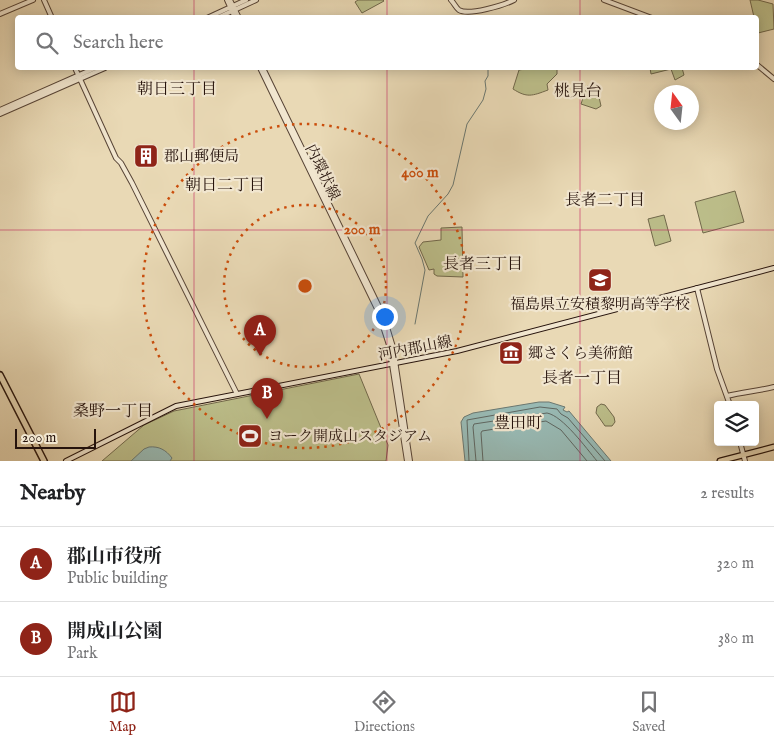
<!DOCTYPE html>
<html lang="en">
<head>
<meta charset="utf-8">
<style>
	body { margin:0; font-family:"IM FELL English","Noto Serif JP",serif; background:#f6f6f6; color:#202124 }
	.controls { position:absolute; right:15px; bottom:15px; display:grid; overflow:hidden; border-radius:5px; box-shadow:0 2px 12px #0003 }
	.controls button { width:45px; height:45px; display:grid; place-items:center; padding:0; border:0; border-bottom:1px solid #e0e0e0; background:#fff; color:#202124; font:25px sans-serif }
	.compass { position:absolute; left:654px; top:85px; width:45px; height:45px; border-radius:50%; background:#fff; box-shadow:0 2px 12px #0003; rotate:345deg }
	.scale { position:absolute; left:15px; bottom:12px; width:81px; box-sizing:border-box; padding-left:5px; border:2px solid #26130c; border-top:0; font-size:14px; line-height:18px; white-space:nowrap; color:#26130c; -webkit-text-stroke:4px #f1e6cf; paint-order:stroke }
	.you { position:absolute; left:384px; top:316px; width:18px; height:18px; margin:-12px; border:4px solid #fff; border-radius:50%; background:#1a73e8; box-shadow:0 0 0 8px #1a73e833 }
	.badge { display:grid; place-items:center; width:32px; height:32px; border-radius:50%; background:#8f2418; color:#fff; font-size:16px; font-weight:700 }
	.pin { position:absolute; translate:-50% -41px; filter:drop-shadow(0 1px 2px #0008) }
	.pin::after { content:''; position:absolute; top:26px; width:18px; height:15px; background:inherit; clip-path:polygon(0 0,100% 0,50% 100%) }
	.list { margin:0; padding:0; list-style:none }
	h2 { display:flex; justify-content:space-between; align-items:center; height:65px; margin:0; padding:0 20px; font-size:21px }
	h2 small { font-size:16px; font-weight:400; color:#757577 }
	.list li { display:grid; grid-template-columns:32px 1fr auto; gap:15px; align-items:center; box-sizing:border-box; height:75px; padding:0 20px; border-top:1px solid #e0e0e0 }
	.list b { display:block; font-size:19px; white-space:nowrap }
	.list p { margin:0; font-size:16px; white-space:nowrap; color:#757577 }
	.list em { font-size:16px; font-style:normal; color:#757577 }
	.icon { flex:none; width:28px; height:28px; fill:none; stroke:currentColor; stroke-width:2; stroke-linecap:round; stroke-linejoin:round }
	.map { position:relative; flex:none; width:774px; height:461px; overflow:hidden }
	.search { position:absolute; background:#fff; box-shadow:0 2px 12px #0003; left:15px; right:15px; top:15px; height:55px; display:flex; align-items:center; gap:12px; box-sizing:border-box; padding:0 18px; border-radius:5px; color:#757577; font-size:19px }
	.sheet { height:215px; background:#fff }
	nav { display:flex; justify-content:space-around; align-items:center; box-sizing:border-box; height:70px; border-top:1px solid #e0e0e0; background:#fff; font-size:14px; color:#757577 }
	nav a { display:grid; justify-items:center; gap:2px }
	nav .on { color:#8f2418 }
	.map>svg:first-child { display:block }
	.green { fill:#bcbe8a; stroke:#71684b }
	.water { fill:#98b9b3; stroke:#6a7770 }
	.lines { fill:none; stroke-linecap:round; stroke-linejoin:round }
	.shore { stroke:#5f6660; stroke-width:1 }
	.stream { stroke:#6a7770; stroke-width:1 }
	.tertiary-casing { stroke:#574436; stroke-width:6 }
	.secondary-casing { stroke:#26130c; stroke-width:6 }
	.primary-casing { stroke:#26130c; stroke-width:7 }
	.trunk-casing { stroke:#26130c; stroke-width:8 }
	.tertiary { stroke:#f1e6cf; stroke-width:4 }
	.secondary { stroke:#f1e6cf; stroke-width:4 }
	.primary { stroke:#e9d9b5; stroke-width:4.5 }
	.trunk { stroke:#e9d9b5; stroke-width:5 }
	.grid { fill:none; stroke:#c2185b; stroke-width:1; stroke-opacity:0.55 }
	.ring { fill:none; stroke:#cb4e0c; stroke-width:2.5; stroke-dasharray:2.5 5 }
	.labels { text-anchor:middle; stroke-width:4.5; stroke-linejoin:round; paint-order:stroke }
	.poi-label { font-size:15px; fill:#26130c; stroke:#f1e6cf; text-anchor:start }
	.street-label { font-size:15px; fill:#26130c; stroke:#f1e6cf }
	.neighbourhood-label { font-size:16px; fill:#26130c; stroke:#f1e6cf }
	.centre { fill:#cb4e0c; stroke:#f1e6cf; stroke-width:2.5 }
	.ring-label { font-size:15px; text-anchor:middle; font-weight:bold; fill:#cb4e0c; stroke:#f1e6cf; stroke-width:4.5; stroke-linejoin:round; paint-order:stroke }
</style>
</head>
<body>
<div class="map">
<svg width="774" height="461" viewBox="0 0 774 461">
	<rect width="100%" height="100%" fill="#e9d9b5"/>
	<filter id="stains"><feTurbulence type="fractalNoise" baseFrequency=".004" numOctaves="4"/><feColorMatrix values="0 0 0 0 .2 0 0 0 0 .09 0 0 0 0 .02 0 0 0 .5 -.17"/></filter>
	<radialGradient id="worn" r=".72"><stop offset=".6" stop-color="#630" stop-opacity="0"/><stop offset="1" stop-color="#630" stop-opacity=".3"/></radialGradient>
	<path class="green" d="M358,0h25l1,1 -22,12 -7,-11z
		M750,0h8l15,4 1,25 -16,4 -2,-15 -2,-1z
		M531,68h26v6l-10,10 1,6c-16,6 -21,8 -35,-1l6,-19z
		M650,68h32l2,7 -9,5 -4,-11 -20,5z
		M587,86l10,2 4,18 -5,3 -15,-5z
		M735,191l9,31 -41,11 -8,-31z
		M664,215l7,26 -16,5 -7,-27z
		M462,227l1,50 -26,-1 -3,-2v-5l-5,1 -10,-23 4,-5 18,-2v-12z
		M359,374l29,71 -2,16h-284l42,-36 30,-14z
		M601,404l4,1 9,12 1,5 -3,4h-7l-9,-13 1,-6z"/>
	<path class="water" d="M539,402h10l16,5 -2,3 4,2 2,-1 42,50h-146l-4,-39 3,-5 9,-4z
		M149,447c10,-1 17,3 23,11l-2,3h-39l13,-12z"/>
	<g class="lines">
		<path class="shore" d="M469,461l-2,-41 73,-13 17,2 4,5 7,4 37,43
			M476,461l-3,-34 1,-3 73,-11c16,3 39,35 50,48
			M483,461l-2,-28 1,-2 64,-10 15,9 26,31"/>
		<path class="stream" d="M415,324l10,-54 -3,-11 -7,-16 13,-27 20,-22 5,-9 14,-61 16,-24 3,-11 -1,-8 3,-5v-8"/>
		<defs>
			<path id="tertiary" d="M44,0l8,18
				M227,0l8,18
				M230,0l9,18
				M451,0c3,3 5,8 8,10 10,6 45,-5 55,-10
				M604,0l48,18
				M0,14l33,-14
				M207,18l39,-18
				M217,18l39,-18
				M756,64l18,15
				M75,68l41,90 5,5 11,20 105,211
				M260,68l118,243 11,34 18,116
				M263,68l121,249 9,30 17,114
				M0,110l95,-42
				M0,114l105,-46
				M697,288l20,81 13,36
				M727,396c16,-4 31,-5 47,-9
				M740,442l5,19"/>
			<path id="secondary" d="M66,461l110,-55 281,-55 317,-83"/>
			<path id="primary" d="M720,461l54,-14"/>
			<path id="trunk" d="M0,375l44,86"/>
		</defs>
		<use href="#tertiary" class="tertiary-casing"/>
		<use href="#secondary" class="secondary-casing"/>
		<use href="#primary" class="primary-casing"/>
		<use href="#trunk" class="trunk-casing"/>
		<use href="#tertiary" class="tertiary"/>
		<use href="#secondary" class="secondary"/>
		<use href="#primary" class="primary"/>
		<use href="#trunk" class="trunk"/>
	</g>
	<path class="grid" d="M194,0v18M387,0v18M580,0v18M194,68v393M387,68v393M580,68v393M0,230h774"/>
	<g class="ring">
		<circle cx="305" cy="286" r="81"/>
		<circle cx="305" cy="286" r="162"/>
	</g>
	<defs>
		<symbol id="building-square" viewBox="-11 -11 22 22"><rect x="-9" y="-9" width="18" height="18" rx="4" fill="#8f2418" stroke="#f1e6cf"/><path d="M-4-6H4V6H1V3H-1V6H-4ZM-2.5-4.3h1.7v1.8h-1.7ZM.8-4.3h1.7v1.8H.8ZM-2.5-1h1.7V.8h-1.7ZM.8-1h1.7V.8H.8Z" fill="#fff"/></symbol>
		<symbol id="school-square" viewBox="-11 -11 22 22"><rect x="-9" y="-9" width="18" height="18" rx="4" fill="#8f2418" stroke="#f1e6cf"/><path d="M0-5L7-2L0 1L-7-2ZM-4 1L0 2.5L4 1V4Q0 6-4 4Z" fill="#fff"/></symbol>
		<symbol id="museum-square" viewBox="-11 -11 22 22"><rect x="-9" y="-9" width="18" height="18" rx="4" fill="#8f2418" stroke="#f1e6cf"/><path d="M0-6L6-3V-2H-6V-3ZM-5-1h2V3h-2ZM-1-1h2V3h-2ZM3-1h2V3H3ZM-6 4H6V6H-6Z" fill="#fff"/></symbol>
		<symbol id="stadium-square" viewBox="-11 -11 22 22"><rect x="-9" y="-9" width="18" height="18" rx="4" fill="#8f2418" stroke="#f1e6cf"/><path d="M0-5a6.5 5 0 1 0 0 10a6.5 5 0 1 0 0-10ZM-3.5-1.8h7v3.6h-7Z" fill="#fff"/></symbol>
	</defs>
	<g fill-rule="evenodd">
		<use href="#building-square" x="132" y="142" width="28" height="28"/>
		<use href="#school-square" x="586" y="266" width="28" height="28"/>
		<use href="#museum-square" x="497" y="339" width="28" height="28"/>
		<use href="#stadium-square" x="236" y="422" width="28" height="28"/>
	</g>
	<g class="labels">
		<g class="poi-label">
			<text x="164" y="161">郡山郵便局</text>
			<text x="600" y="309" text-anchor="middle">福島県立安積黎明高等学校</text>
			<text x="528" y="358">郷さくら美術館</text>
			<text x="268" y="441">ヨーク開成山スタジアム</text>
		</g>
		<g class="street-label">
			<text transform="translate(323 172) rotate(64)" y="5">内環状線</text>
			<text transform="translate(415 348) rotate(-11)" y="5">河内郡山線</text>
		</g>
		<g class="neighbourhood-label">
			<text x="177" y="94">朝日三丁目</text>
			<text x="578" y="96">桃見台</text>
			<text x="225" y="190">朝日二丁目</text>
			<text x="605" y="205">長者二丁目</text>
			<text x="483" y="269">長者三丁目</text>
			<text x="582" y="383">長者一丁目</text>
			<text x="113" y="416">桑野一丁目</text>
			<text x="518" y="428">豊田町</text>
		</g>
	</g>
	<circle cx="305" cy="286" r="8" class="centre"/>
	<g class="ring-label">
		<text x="420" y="177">400 m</text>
		<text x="362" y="234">200 m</text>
	</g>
	<rect width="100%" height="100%" filter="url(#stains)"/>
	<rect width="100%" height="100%" fill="url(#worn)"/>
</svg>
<div class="controls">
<button><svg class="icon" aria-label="layers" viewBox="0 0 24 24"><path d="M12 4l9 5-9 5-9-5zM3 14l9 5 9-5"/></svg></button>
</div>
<svg class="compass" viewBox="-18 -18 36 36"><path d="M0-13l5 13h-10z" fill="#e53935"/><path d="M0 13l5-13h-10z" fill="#757577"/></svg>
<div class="scale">200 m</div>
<div class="you"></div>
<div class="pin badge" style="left:260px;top:356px">A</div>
<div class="pin badge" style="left:267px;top:419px">B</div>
<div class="search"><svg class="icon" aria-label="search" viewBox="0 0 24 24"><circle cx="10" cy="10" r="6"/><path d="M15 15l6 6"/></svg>Search here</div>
</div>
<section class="sheet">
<h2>Nearby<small>2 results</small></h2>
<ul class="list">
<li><span class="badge">A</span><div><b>郡山市役所</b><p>Public building</p></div><em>320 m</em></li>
<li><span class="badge">B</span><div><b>開成山公園</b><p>Park</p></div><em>380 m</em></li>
</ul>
</section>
<nav>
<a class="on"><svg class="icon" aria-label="map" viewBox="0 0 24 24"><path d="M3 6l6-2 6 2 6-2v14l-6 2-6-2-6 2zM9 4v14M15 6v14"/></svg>Map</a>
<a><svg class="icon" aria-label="directions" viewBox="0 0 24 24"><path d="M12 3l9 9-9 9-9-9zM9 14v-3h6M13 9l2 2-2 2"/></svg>Directions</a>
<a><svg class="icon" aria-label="saved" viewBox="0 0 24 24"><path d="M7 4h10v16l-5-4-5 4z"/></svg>Saved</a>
</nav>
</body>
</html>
